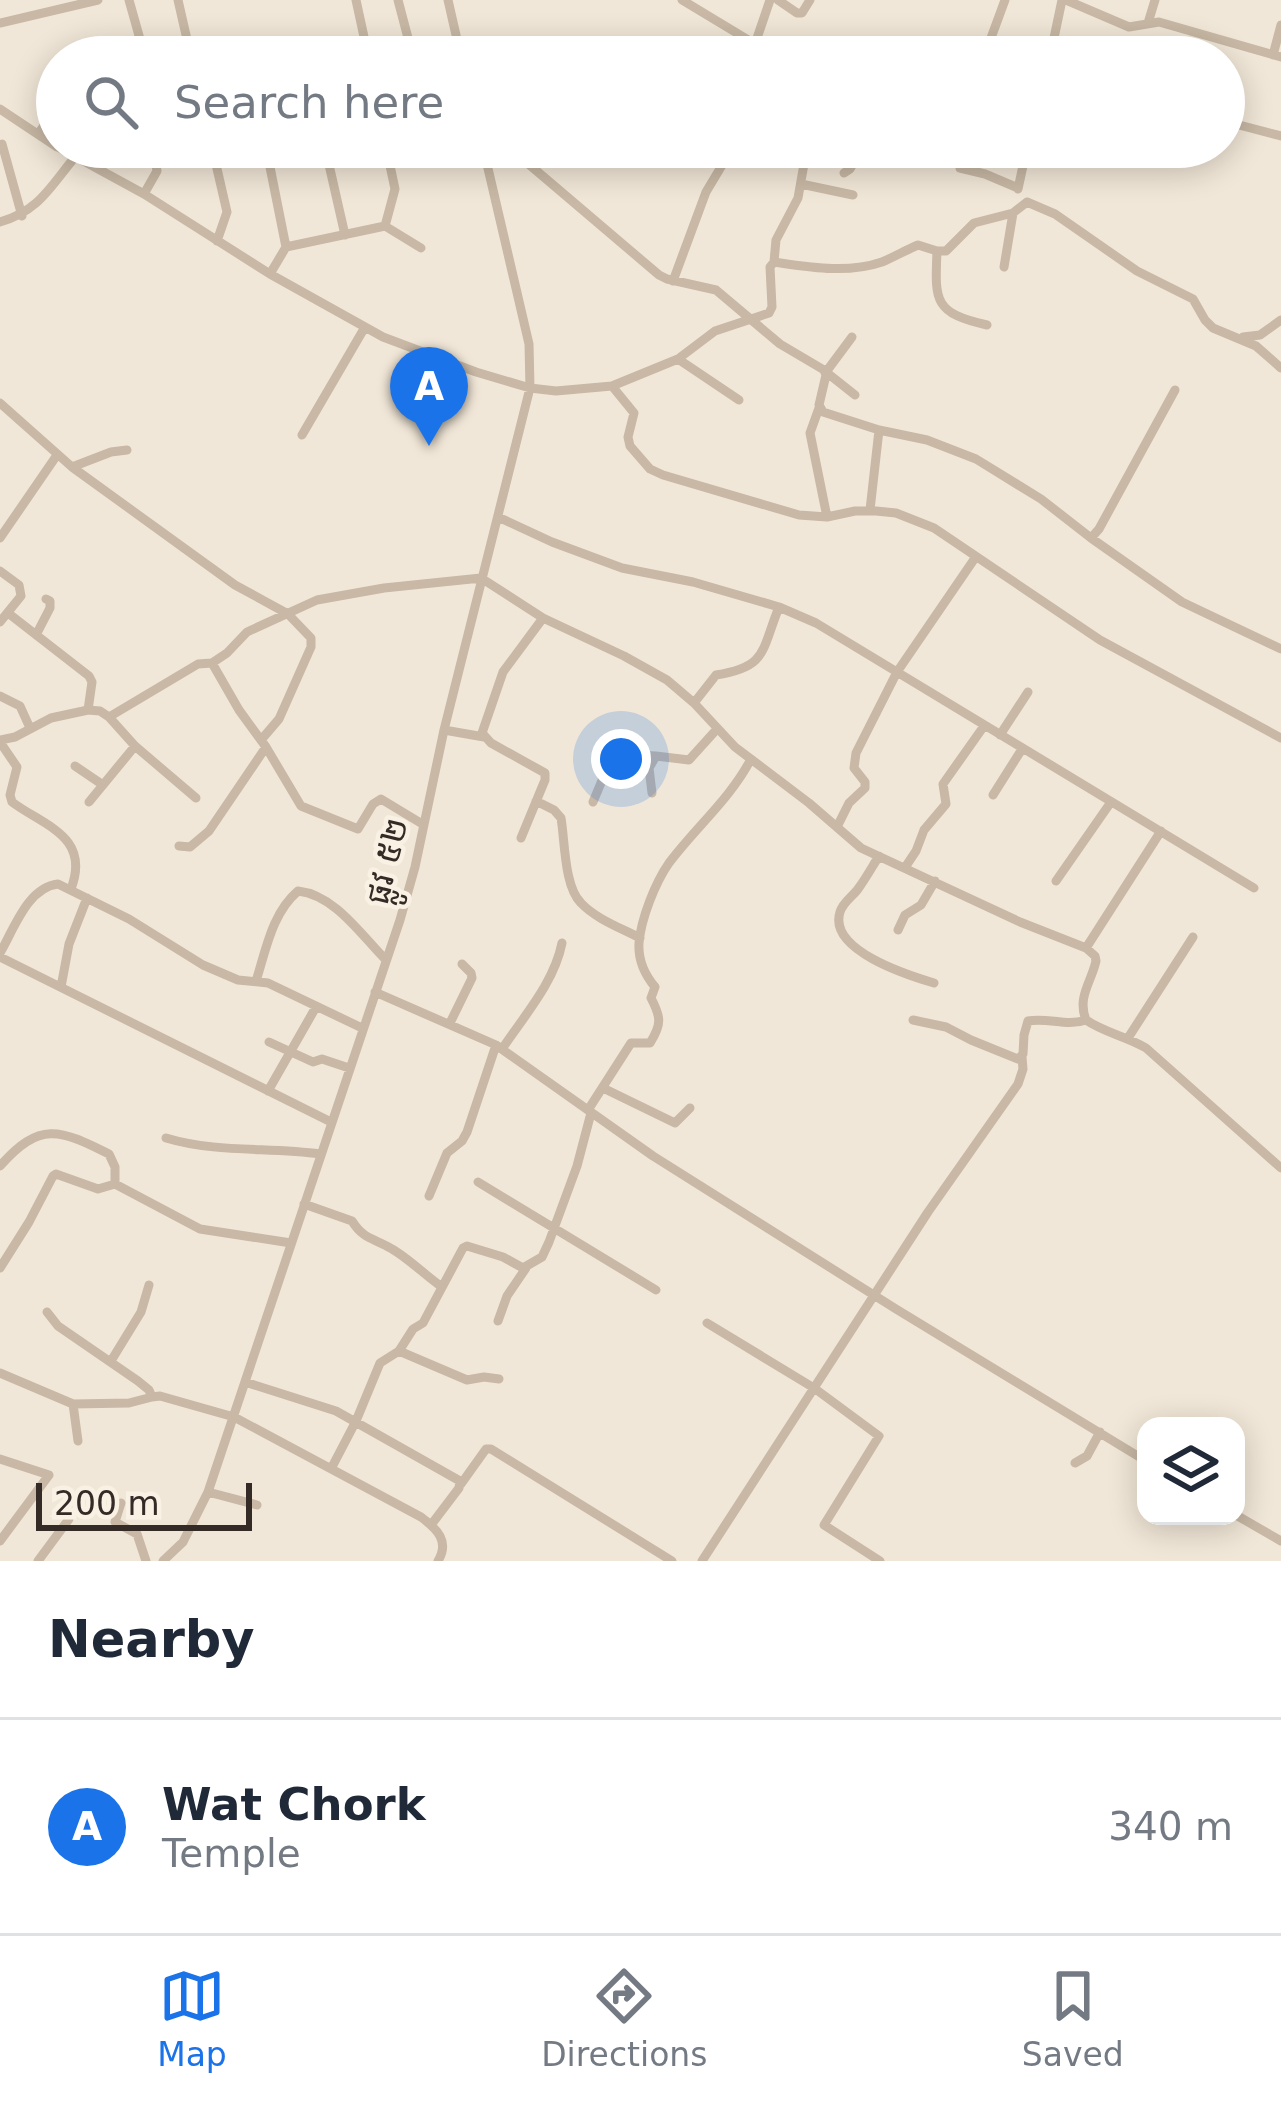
<!DOCTYPE html>
<html lang="en">
<head>
<meta charset="utf-8">
<style>
	body { margin:0; font-family:"DejaVu Sans","Noto Sans Khmer",sans-serif; background:#f2f2f3; color:#1f2937 }
	.controls { position:absolute; right:36px; bottom:36px; display:grid; overflow:hidden; border-radius:24px; box-shadow:0 6px 30px #0003 }
	.controls button { width:108px; height:108px; display:grid; place-items:center; padding:0; border:0; border-bottom:3px solid #e0e1e3; background:#fff; color:#1f2937; font:60px sans-serif }
	.scale { position:absolute; left:36px; bottom:30px; width:216px; box-sizing:border-box; padding-left:12px; border:6px solid #342b26; border-top:0; font-size:33px; line-height:42px; white-space:nowrap; color:#342b26; -webkit-text-stroke:9px #f9f1e4; paint-order:stroke }
	.you { position:absolute; left:621px; top:759px; width:42px; height:42px; margin:-30px; border:9px solid #fff; border-radius:50%; background:#1a73e8; box-shadow:0 0 0 18px #1a73e833 }
	.badge { display:grid; place-items:center; width:78px; height:78px; border-radius:50%; background:#1a73e8; color:#fff; font-size:39px; font-weight:700 }
	.pin { position:absolute; translate:-50% -99px; filter:drop-shadow(0 3px 6px #0008) }
	.pin::after { content:''; position:absolute; top:63px; width:42px; height:36px; background:inherit; clip-path:polygon(0 0,100% 0,50% 100%) }
	.list { margin:0; padding:0; list-style:none }
	h2 { display:flex; justify-content:space-between; align-items:center; height:156px; margin:0; padding:0 48px; font-size:51px }
	h2 small { font-size:39px; font-weight:400; color:#747a83 }
	.list li { display:grid; grid-template-columns:78px 1fr auto; gap:36px; align-items:center; box-sizing:border-box; height:216px; padding:0 48px; border-top:3px solid #e0e1e3 }
	.list b { display:block; font-size:45px; white-space:nowrap }
	.list p { margin:0; font-size:39px; white-space:nowrap; color:#747a83 }
	.list em { font-size:39px; font-style:normal; color:#747a83 }
	.icon { flex:none; width:66px; height:66px; fill:none; stroke:currentColor; stroke-width:2; stroke-linecap:round; stroke-linejoin:round }
	.map { position:relative; flex:none; width:1281px; height:1561px; overflow:hidden }
	.search { position:absolute; background:#fff; box-shadow:0 6px 30px #0003; left:36px; right:36px; top:36px; height:132px; display:flex; align-items:center; gap:30px; box-sizing:border-box; padding:0 42px; border-radius:66px; color:#747a83; font-size:45px }
	.sheet { height:372px; background:#fff }
	nav { display:flex; justify-content:space-around; align-items:center; box-sizing:border-box; height:168px; border-top:3px solid #e0e1e3; background:#fff; font-size:33px; color:#747a83 }
	nav a { display:grid; justify-items:center; gap:6px }
	nav .on { color:#1a73e8 }
	.map>svg:first-child { display:block }
	.lines { fill:none; stroke-linecap:round; stroke-linejoin:round }
	.minor { stroke:#c8b8a5; stroke-width:9 }
	.labels { text-anchor:middle; stroke-width:9; stroke-linejoin:round; paint-order:stroke }
	.street-label { font-size:33px; fill:#342b26; stroke:#f9f1e4 }
</style>
</head>
<body>
<div class="map">
<svg width="1281" height="1561" viewBox="0 0 1281 1561">
	<rect width="100%" height="100%" fill="#f1e7d8"/>
	<g class="lines">
		<path class="minor" d="M129,0l16,57
			M178,0l13,57
			M356,0l10,46
			M398,0l15,57
			M448,0l13,57
			M682,0l73,44
			M778,0l19,13h5l8,-13
			M1066,0l63,27 30,-5 122,35
			M0,23l98,-23
			M1148,23l7,-23
			M1273,55l8,-30
			M762,57l-6,-5 -1,-8 15,-44
			M984,57l21,-57
			M1050,57l12,-57
			M0,109l57,38
			M1224,121l57,15
			M38,134l19,-26
			M2,144l20,72
			M58,147l86,47 126,80 113,63 93,35 54,16 26,3 56,-5 66,-27 37,-28 54,-18 3,-6 -2,-40 4,-5c35,5 73,12 108,0 12,-5 24,-12 36,-17l19,6h9l28,-28 39,-10 14,-11 28,12 82,57 56,28 12,21 8,8 43,18 25,22
			M212,147l15,65 -10,29
			M266,147l20,100 -16,27
			M325,147l20,88
			M504,147l21,14 134,114 8,4 49,11 64,54 44,26 2,5 -7,30 4,7 56,18 48,10 49,19 65,40 50,39 8,-9 76,-139
			M961,147l-1,21 25,6 33,14
			M844,173l6,-4 13,-22
			M801,184l52,11
			M1018,189l9,-42
			M144,194l13,-23 -4,-24
			M0,222c39,-11 50,-35 75,-65
			M385,226l10,-37 -9,-42
			M286,247l99,-21 36,22
			M937,251c-2,49 -4,62 50,74
			M774,262l2,-22 22,-42 9,-51
			M1004,267l9,-54
			M673,281l33,-89 27,-45
			M852,337l-26,35 29,23
			M1243,337l17,-2 21,-15
			M678,359l61,41
			M612,386l22,27 -6,24 2,9 20,23 13,6 136,40 28,2 28,-6h21l20,2 38,15 166,112 181,98
			M0,403l72,64 163,118 53,29 23,24v9l-32,72 -18,21
			M819,408l-9,25 17,84
			M302,435l63,-108
			M72,467l39,-15 16,-2
			M870,510l9,-80
			M498,517l54,25 70,26 71,14 86,25 37,16 438,265
			M0,538l57,-83
			M1091,538l91,64 99,47
			M0,571l19,14 2,11 -21,26
			M8,613l81,63 3,6 -4,28 12,1 9,6 89,-53 14,-1 15,-10 20,-21 70,-32 67,-12 97,-10 62,40 81,38 43,24 27,23 41,44 74,56 52,45 159,74 66,26 9,8 1,5c-5,22 -19,36 -10,59 19,13 40,16 60,28l135,120
			M36,635l14,-27v-7l-4,-2
			M212,663l27,47 27,37 35,59 57,23 15,-25 8,-5 43,26
			M0,696l20,10 10,22
			M694,703l22,-28c51,-8 45,-23 63,-68
			M109,717l26,29 61,52
			M444,730l40,7
			M1000,735l28,-43
			M0,740l15,-3 36,-19 37,-8
			M0,742l17,25 -7,28 2,7c32,24 79,34 59,87
			M75,766l28,19
			M652,793l-3,-25 7,-12 33,4 28,-31
			M993,795l29,-46
			M536,801l18,9 7,8c4,23 3,68 20,85 15,16 40,25 59,35
			M89,802l46,-56
			M593,802l20,-48 43,2
			M837,827l12,-24 16,-15v-6l-11,-14 2,-15 41,-81 78,-114
			M521,838l24,-58v-7l-54,-30 -9,-10 21,-61 40,-54
			M179,846l11,1 19,-16 57,-84
			M879,856c-7,11 -13,22 -21,33 -6,8 -15,13 -18,23 -12,38 67,63 94,71
			M906,866l10,-15 8,-21 22,-26 -3,-20 41,-58
			M1056,881l55,-79
			M898,930l7,-15 16,-10 14,-24
			M1086,948l75,-117
			M0,953c14,-24 28,-66 58,-69l71,35 74,46 35,15 30,3 94,45
			M0,957l331,165
			M256,981c10,-31 16,-68 42,-90 37,4 63,44 88,69
			M61,987l8,-43 18,-46
			M375,992l121,53 157,111 243,153 250,152
			M913,1020l33,7 25,13 47,19 5,-5 1,-19 4,-14c20,-4 38,6 58,-1
			M450,1023l22,-45 -1,-5 -9,-9
			M1128,1038l65,-101
			M269,1042l44,20 9,-3 27,9
			M502,1049c22,-33 52,-66 60,-106
			M603,1088l72,35 15,-15
			M268,1091l48,-84
			M588,1110l43,-67h19c12,-19 11,-26 1,-45l4,-11c-10,-12 -17,-28 -16,-44 2,-24 16,-60 30,-80 27,-36 61,-64 82,-104
			M166,1138c50,15 103,9 154,16
			M0,1166c40,-45 59,-37 109,-12l6,13v17l-17,5 -42,-15 -3,2 -24,46 -29,46
			M478,1182l178,108
			M115,1184l85,45 91,14
			M429,1196l18,-43 15,-12 5,-9 29,-87
			M304,1204l48,17c12,19 22,17 40,28 16,9 34,27 50,38
			M47,1312l11,14 80,55 11,9 3,7 8,-1 74,21 187,100c16,12 29,24 17,44
			M498,1321l9,-25 19,-28
			M707,1323l107,65 65,48 -55,89 56,36
			M399,1351l68,29 17,-3 15,2
			M111,1361l30,-49 8,-27
			M0,1373l73,31 56,-1 23,-6
			M245,1382l91,29 124,70 -1,7 -28,37
			M73,1404l5,37
			M0,1459l49,16 -49,66
			M1075,1463l12,-7 13,-24
			M332,1467l24,-46 24,-58 19,-12 14,-22 10,-6 40,-75 4,-2 36,11 20,11 19,-11 7,-15 28,-76 14,-53
			M461,1484l25,-35h5l181,112
			M208,1492l49,13
			M121,1503l-6,19 22,12 9,27
			M1236,1515l45,26
			M38,1561l31,-42
			M163,1561l20,-19 25,-50 192,-572 15,-53 29,-137 86,-342 -1,-44 -46,-197
			M702,1561l226,-349 90,-128 5,-15 -1,-12"/>
	</g>
	<g class="labels">
		<g class="street-label">
			<text transform="translate(386 861) rotate(-76)" y="12">ផ្លូវ ៥២</text>
		</g>
	</g>
</svg>
<div class="controls">
<button><svg class="icon" aria-label="layers" viewBox="0 0 24 24"><path d="M12 4l9 5-9 5-9-5zM3 14l9 5 9-5"/></svg></button>
</div>
<div class="scale">200 m</div>
<div class="you"></div>
<div class="pin badge" style="left:429px;top:446px">A</div>
<div class="search"><svg class="icon" aria-label="search" viewBox="0 0 24 24"><circle cx="10" cy="10" r="6"/><path d="M15 15l6 6"/></svg>Search here</div>
</div>
<section class="sheet">
<h2>Nearby<small></small></h2>
<ul class="list">
<li><span class="badge">A</span><div><b>Wat Chork</b><p>Temple</p></div><em>340 m</em></li>
</ul>
</section>
<nav>
<a class="on"><svg class="icon" aria-label="map" viewBox="0 0 24 24"><path d="M3 6l6-2 6 2 6-2v14l-6 2-6-2-6 2zM9 4v14M15 6v14"/></svg>Map</a>
<a><svg class="icon" aria-label="directions" viewBox="0 0 24 24"><path d="M12 3l9 9-9 9-9-9zM9 14v-3h6M13 9l2 2-2 2"/></svg>Directions</a>
<a><svg class="icon" aria-label="saved" viewBox="0 0 24 24"><path d="M7 4h10v16l-5-4-5 4z"/></svg>Saved</a>
</nav>
</body>
</html>
